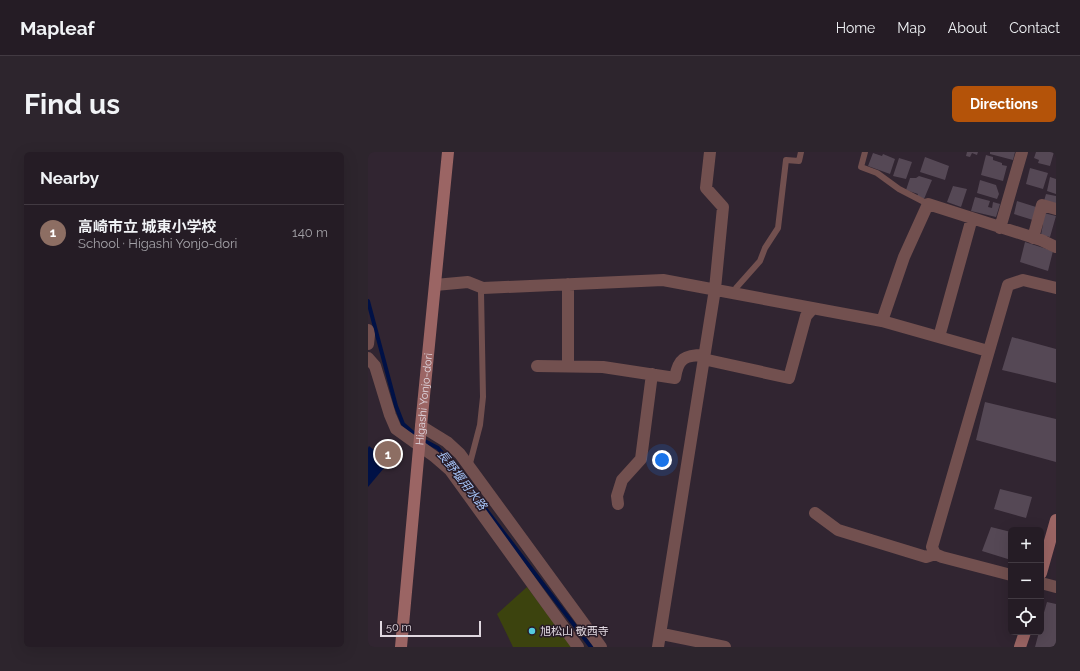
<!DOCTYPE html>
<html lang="en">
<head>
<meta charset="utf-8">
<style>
	body { margin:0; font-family:Raleway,"Noto Sans JP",sans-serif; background:#2d252d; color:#f1f3f6 }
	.controls { position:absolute; right:12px; bottom:12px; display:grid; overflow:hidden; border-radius:6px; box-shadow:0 4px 16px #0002 }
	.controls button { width:36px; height:36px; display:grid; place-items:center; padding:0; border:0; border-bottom:1px solid #423a42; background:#251c25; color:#f1f3f6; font:20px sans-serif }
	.scale { position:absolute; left:12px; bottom:10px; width:101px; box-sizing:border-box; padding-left:4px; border:2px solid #e0d8e0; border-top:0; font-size:11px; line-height:14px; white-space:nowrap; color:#e0d8e0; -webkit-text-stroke:3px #271b27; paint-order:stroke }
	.you { position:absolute; left:294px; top:308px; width:14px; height:14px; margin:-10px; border:3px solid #fff; border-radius:50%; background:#1a73e8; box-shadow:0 0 0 6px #1a73e833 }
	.badge { display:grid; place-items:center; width:26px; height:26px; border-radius:50%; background:#b45309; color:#fff; font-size:13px; font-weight:700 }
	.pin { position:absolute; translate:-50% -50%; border:2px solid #fff; box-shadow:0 1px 4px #0006 }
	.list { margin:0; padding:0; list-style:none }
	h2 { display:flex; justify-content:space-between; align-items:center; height:52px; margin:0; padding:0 16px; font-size:17px }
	h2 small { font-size:13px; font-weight:400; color:#a3a1a7 }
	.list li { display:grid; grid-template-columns:26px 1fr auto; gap:12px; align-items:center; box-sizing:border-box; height:56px; padding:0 16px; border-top:1px solid #423a42 }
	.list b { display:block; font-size:15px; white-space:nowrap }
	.list p { margin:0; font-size:13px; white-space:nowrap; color:#a3a1a7 }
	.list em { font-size:13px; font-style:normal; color:#a3a1a7 }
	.icon { flex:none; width:22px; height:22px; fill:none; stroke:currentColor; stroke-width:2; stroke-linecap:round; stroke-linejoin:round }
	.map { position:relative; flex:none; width:688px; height:495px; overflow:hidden; border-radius:6px }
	header { display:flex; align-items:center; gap:24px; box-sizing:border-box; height:56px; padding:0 20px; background:#251c25; border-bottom:1px solid #423a42 }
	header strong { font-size:19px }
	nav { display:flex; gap:22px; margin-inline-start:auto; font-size:14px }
	.intro { display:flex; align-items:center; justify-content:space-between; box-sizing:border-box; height:96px; padding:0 24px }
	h1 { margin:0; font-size:28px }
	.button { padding:10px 18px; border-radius:6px; background:#b45309; color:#fff; font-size:14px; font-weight:700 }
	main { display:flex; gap:24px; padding:0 24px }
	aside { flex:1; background:#251c25; border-radius:6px; box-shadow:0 4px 16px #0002 }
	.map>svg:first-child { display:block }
	.green { fill:#3c430e }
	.water { fill:#001146 }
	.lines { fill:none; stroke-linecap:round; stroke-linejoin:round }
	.stream { stroke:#001146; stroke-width:4 }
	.building { fill:#554855 }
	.lane { stroke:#72504f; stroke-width:6 }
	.street { stroke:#72504f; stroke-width:12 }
	.secondary { stroke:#9b6564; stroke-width:12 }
	.poi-dot { fill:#55cae0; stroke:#271b27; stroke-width:1.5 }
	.labels { text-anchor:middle; stroke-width:3; stroke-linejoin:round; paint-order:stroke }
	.street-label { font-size:11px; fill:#e0d8e0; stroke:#271b27 }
	.poi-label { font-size:11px; fill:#e0d8e0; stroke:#271b27; text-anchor:start }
	.water-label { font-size:12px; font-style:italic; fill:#a3c0f3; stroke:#271b27 }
</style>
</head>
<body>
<header>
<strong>Mapleaf</strong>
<nav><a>Home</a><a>Map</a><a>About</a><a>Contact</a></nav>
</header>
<div class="intro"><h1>Find us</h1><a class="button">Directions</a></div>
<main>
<aside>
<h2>Nearby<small></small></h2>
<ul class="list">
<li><span class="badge" style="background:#8d6e63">1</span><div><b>高崎市立 城東小学校</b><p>School · Higashi Yonjo-dori</p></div><em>140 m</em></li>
</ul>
</aside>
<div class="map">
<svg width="688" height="495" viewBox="0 0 688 495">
	<rect width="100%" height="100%" fill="#312531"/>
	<path class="green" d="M159,435l45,60h-59l-16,-33z"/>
	<path class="water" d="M1,294l20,16 -21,25v-39z"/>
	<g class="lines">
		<path class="stream" d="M0,149l28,105 7,18 16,14 19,10 14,17
			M116,355l107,140"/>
	</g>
	<path class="building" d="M599,0h11l-1,3 -5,-2 -2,4 -4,-1z
		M622,0h25l-2,8 -23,-6z
		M668,0h18l-4,14 -12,-3 1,-3 -5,-2z
		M505,1l9,3 1,-2 12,5 -5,15 -22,-8z
		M618,3l7,2v3l9,3v2l5,1 -4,15 -22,-6z
		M557,5l24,9 -4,14 -25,-8z
		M531,6l13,4 -6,17 -13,-3z
		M662,16l18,5 -5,16 -17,-5z
		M551,24l13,4 -8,19 -7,-3 1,-2 -12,-4 4,-12h6z
		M682,25l6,2v15l-9,-3z
		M612,28l16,5 3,9 -2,5 -20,-6z
		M585,34l14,3 -6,18 -14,-5z
		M678,42l10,2v9l-12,-4z
		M607,45l15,4 -2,6 4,1 1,-6 7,2 -4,13 -25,-6z
		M649,49l19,6 -3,13 -19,-6z
		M676,61l12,3 -6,21 -9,-2 2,-11h-1z
		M657,90l28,9 -5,20 -28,-9z
		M644,185l44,12v34l-54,-13z
		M617,250l71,17v43l-80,-22z
		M632,337l32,8 -6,21 -32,-9z
		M623,375l20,5v28l-29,-9z
		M679,450l9,2v43h-21l4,-15h2v-9z"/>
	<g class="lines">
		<path class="lane" d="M497,0l-4,15 16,6 22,16 29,15
			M367,141l1,-5 24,-27 5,-13 13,-20 8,-68 13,1 2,-9
			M101,315l11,-42 3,-28 -2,-105 2,-4"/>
		<path class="street" d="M632,76l22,-76
			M665,86l9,-33 14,4
			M67,133l33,-3 15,6 180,-8 219,41 106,30
			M514,169l22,-64 24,-53 113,36 15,7
			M0,178l1,5 -1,9
			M571,185l33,-119
			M0,206l7,8 15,49 6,14 39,28 15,13 128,177
			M335,207l86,19 17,-62 7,-8
			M169,214l66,1 72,11c3,-20 10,-23 29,-23
			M200,214v-82
			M53,274l26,16 13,12 141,193
			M250,352l-1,-8 5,-16 19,-21 11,-85
			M447,361l23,17 88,27 9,-3
			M643,423l-69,-18 -7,-3 -3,-7 76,-262 15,-5 33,8
			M673,431l15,4
			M299,483l58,12
			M290,495l57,-358 8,-82 -17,-19 4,-36"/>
		<g class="secondary">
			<path d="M673,421l15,-53"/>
			<path id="s1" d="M33,495l20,-221 27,-274"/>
			<path d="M652,495l5,-15"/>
		</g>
	</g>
	<circle class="poi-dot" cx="164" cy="479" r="4"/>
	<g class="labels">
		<g class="street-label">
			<text dy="4" stroke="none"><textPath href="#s1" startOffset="249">Higashi Yonjo-dori</textPath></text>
		</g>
		<g class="poi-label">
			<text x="172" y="483">旭松山 敬西寺</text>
		</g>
		<g class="water-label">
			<text transform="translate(94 328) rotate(52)" y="4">長野堰用水路</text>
		</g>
	</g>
</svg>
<div class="controls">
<button>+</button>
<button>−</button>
<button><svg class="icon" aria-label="locate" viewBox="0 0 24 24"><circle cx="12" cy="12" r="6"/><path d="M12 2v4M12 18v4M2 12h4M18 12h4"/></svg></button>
</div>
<div class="scale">50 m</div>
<div class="you"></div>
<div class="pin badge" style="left:20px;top:302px;background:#8d6e63">1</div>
</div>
</main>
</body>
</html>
